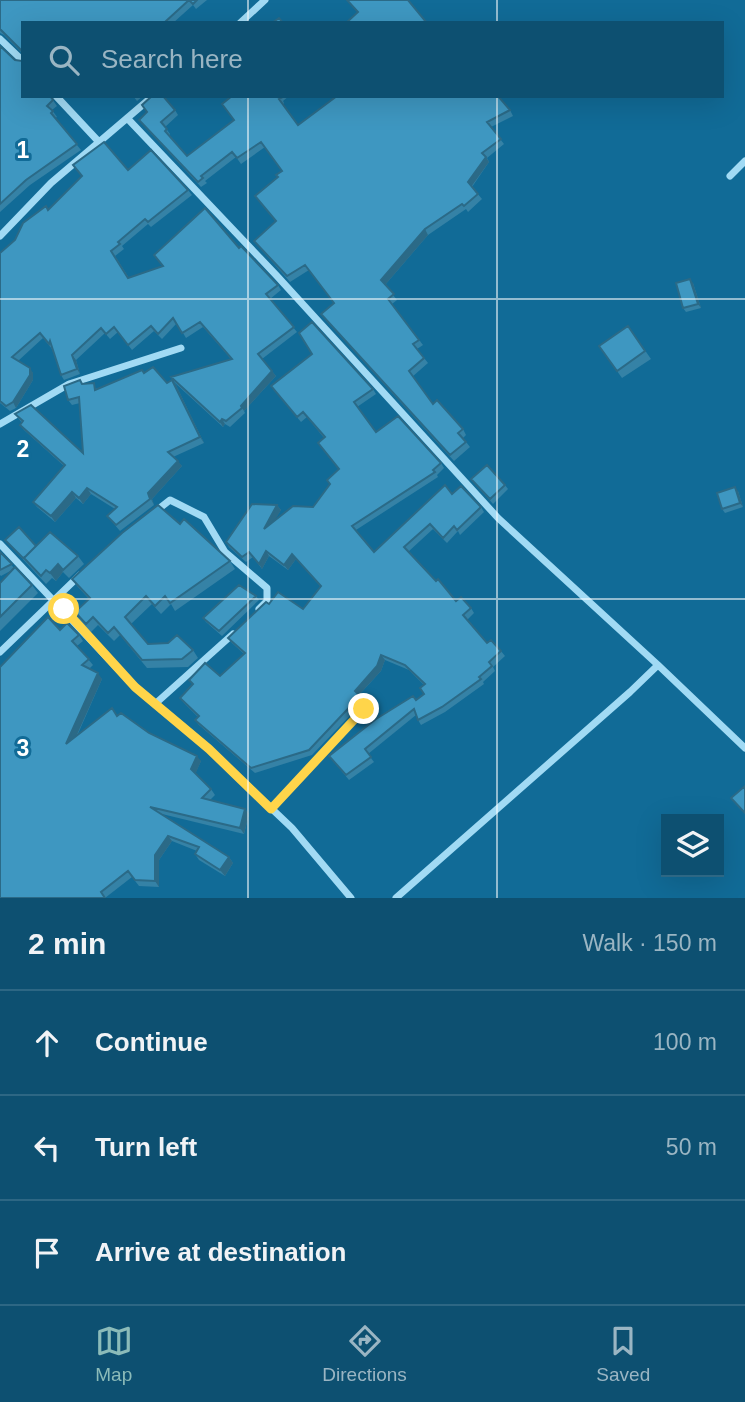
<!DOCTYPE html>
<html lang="en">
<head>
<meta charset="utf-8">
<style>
	body { margin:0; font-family:Arial,sans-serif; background:#165776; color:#f1f3f6 }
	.controls { position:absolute; right:21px; bottom:21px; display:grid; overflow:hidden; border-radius:0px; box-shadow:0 7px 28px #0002 }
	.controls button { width:63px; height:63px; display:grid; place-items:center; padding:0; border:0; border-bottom:2px solid #2d6784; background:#0d5071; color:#f1f3f6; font:35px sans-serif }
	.stop { position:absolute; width:21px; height:21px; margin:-16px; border:5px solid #ffd54a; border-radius:50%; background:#fff }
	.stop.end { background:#ffd54a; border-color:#fff; box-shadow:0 2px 7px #0008 }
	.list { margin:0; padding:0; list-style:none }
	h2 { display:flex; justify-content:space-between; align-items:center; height:91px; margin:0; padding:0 28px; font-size:30px }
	h2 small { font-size:23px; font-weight:400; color:#9ab5c3 }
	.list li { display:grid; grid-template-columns:46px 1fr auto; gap:21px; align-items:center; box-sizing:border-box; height:105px; padding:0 28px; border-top:2px solid #2d6784 }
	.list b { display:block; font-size:26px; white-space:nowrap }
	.list em { font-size:23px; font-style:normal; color:#9ab5c3 }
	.icon { flex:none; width:38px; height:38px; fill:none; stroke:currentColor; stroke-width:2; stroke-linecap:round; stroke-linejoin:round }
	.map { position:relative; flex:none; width:745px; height:898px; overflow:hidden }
	.search { position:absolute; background:#0d5071; box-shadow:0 7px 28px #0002; left:21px; right:21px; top:21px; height:77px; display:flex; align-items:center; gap:18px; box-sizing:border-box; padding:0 24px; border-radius:0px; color:#9ab5c3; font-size:26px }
	.sheet { height:406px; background:#0d5071 }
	nav { display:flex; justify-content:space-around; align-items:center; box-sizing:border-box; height:98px; border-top:2px solid #2d6784; background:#0d5071; font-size:19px; color:#9ab5c3 }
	nav a { display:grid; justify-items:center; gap:4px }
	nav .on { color:#8bbbb9 }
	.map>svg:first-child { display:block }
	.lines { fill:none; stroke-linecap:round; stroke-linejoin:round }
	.minor { stroke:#a1daf4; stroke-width:7 }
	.wall { fill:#3582a6 }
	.shaded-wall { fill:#2b6a87 }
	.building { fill:#3e97c1; stroke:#2b6a87; stroke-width:2 }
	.route { stroke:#ffd54a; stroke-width:9 }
	.grid { fill:none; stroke:#fff; stroke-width:2; stroke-opacity:0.55 }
	.grid-label { font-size:23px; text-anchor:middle; font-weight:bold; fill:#fff; stroke:#116b97; stroke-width:6; stroke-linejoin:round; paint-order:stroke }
</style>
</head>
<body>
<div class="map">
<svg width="745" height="898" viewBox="0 0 745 898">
	<rect width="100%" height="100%" fill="#116b97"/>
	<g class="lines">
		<path class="minor" d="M240,23l25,-23
			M0,39l23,22
			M56,96l43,46
			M127,118l150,158 221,242 160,147
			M730,176l15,-15
			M0,236l51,-53 102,-87
			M0,424l69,-40 112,-36
			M156,511l14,-11 34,17 21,35 42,36v13l-8,8
			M0,544l135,143 74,62 83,79 59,70
			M0,652l80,-77
			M155,704l78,-70
			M271,809l93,-100
			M396,898l234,-206 28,-27 87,83"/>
	</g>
	<path class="wall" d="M0,0h207l-11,9 -3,-4 -20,18h-150v31l-19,-19 -4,-2z
		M0,46l50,50 7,10 -5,4 5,7 -2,1 26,32 -51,35 -30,27z
		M133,96h10l-6,5z
		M232,96h57l-6,5 1,2 -1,2 15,20 212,-15 3,6 -22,11 13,17 -17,14 2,4 -17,25 10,12 -14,13 -2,-3 -38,26 -43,50 12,15 -5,4 31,41 -6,4 11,14 -16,14 21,27 30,25 3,6 -3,3 7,9 -16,14 -129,-142 -4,-5 13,-11 -25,-33 -19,12 -36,-41 22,-19 -21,-26 23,-19 4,-6 -17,-24 -24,17 -5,-7 -31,24 2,2 -6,4 -62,-67 8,-8 -5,-7 33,5 3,5 -13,12 5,7 -1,2 18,20 47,-36z
		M73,165l55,5 60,20 4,5 -41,32 -3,-3 -26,22 2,3 -9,7 14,22 110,-30 39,37 3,5 -11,9 27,33 -35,27 14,17 -32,35 1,2 -15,14 -5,-3 -2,3 -49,-45 -3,-5 60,-18 -28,-32 -17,11 -9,-15 -15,16 -8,-8 -22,19 -14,-18 -8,7 -5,-6 -29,27 4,14 -16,6 -3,-5 -9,-26 -9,-11 -25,23 15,12v7l-17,28 -6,3 -10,-8v-150l48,-43 34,-34z
		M693,283l8,25 -15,4 -3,-4z
		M628,326l23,33 -29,19 -23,-32z
		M144,373l23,10 5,-3 4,5 28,58 -31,14 9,9 -30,33 2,6 -34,26 -13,-15 8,-7 -24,-15 -8,10 -7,-6 -21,24 -18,-15 -4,-5 31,-36 -40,-36 -4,-5 2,-2 -7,-9 68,39 -3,-50 -8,2 -4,-5 12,-20 3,4 15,5z
		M271,386l102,3 3,5 -19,13 19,25 65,31 3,5 -7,7 1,2 -82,53 18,22 78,-58 29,13 3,5 -24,23 -2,-4 -11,12 -14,-14 -25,23 48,49 15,7 3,5 -7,7 20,23 14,8 4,5 -12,11 2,4 -12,11 1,2 -39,28 -24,13 -3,-5 -2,-5 -48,39 6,8 -25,18 -20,-24 87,-56 8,-6v-9l-15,-15 -24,-10 -4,11 -22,24 5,6 -52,54 -57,18 -56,-48 -4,-5 3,-3 -14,-14 -4,-5 13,-13 -4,-5 31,-4 24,-22 -12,-11 -4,-5 41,-34 34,5 18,-22 -25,-28 -8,11 -19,-14 -7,13 -9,-12 -7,5 -17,-15 -3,-5 51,-37 4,5 -6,9 38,-12 17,-23 9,-14 -15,-32 -17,-21 -6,5z
		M471,479l34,6 3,4 -15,15z
		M738,491l5,16 -18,6 -3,-4z
		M180,524l50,37 5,8 -60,42 -4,-7 -10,10 -9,-10 -21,20 17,20 45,6 5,8 -10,9 -41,1 -27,-33 -6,6 -16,-16 -7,7 -11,-12 -5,-8 14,-13 -11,-12 -6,-8z
		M5,540l73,16 6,8 -15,14 -6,-6 -7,9 -4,-3 -6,6z
		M0,552l14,16 18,17 6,8 -38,38v-48l14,-14 -13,7 -1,-1z
		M256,596l3,4 -37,36 -16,-14 -3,-4z
		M60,630l19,5 4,6 -6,5 16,19 -4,4 13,10 -25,57 40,-20 84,45 -6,13 16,15 4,6 -5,5 35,9 4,5 -5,20 -82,-20 67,43 4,6 -8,13 -26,-16 -4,-6 2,-3 -25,-10 -13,19v27l-20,-1 -7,-9 -27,21h-105z"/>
	<path class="shaded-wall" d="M486,157l3,5 -18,25 -3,-5z
		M425,229l3,6 -43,50 -4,-5z
		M690,279l3,4 8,25 -3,-4z
		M72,355l4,5 4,14 -3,-5z
		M30,368l3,5v7l-17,28 -3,-6z
		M272,371l4,5 -32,35 -3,-5z
		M172,380l4,5 28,58 -4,-6z
		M222,419l3,5 -2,3 -3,-5z
		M178,461l4,5 -30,33 2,6 -6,-12z
		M735,487l3,4 5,16 -3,-4z
		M87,488l4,6 -8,10 -4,-6z
		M72,492l4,6 -21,24 -4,-6z
		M277,505l4,5 -14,24 -3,-5z
		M266,551l3,5 -7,13 -3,-5z
		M292,554l4,5 -8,11 -4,-5z
		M58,564l5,8 -7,9 -6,-8z
		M381,655l4,5 -4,11 -23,25 -3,-5z
		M98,673l4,6 -32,71 -4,-6z
		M197,756l4,5 -6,14 -4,-6z
		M245,809l4,5 -5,20 -4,-6z
		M168,836l4,5 -13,19v27l-4,-6v-26z
		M229,857l4,6 -8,13 -5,-6z"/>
	<path class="building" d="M0,0h189l-24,22v1h-142v29l-23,-23z
		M189,0h8l-4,4z
		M347,0h61l19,23h-81l12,-11z
		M279,18l4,5h-11z
		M0,46l15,14 7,1 1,-2v37h27l3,4 -6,6 6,5 -2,2 26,31 -51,36 -26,24z
		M152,96h11l12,14 -14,12 6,7 -2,2 22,25 47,-36 -12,-16 10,-8h47l2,2 -2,1 19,26 39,-29h161l12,14 -23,12 14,17 -19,14 4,4 -18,25 10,12 -14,12 -2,-2 -37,25 -44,51 13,14 -6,5 31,41 -6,4 11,14 -15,13 24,33 4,-4 26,29 -5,4 8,9 -16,13 -129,-141 13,-11 -29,-38 -18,11 -33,-35 22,-20 -21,-25 23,-19 -2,-2 6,-4 -21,-29 -24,16 -5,-6 -31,24 2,2 -5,4 -59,-62 8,-8 -5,-7z
		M104,142l24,28 23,-20 37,40 -40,32 -3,-3 -27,23 2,2 -9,7 17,27 35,-12 -9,-11 51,-47 34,40 2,-2 37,39 -12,9 28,33 -36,27 14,17 -31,35 1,2 -16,13 -4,-2 -2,3 -49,-45 61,-18 -32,-37 -18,11 -9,-15 -15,16 -7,-8 -23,19 -14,-18 -8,7 -5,-6 -29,27 5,14 -16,6 -11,-34 -1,3 -9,-11 -28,24 18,11v7l-17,27 -7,4 -6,-5v-148l15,-13 8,-17 23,-17 2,4 34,-34 -9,-11z
		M690,279l8,25 -15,4 -7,-25z
		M312,322l61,67 -19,13 22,30 22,-16 43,47 -8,7 2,2 -83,54 22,26 71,-67 7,9 9,-8 20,21 -24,23 -3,-4 -11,12 -13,-14 -26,23 32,34 2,-2 18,22 5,-4 10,11 -8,7 24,28 4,-3 10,11 -12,11 3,4 -13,11 2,2 -39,28 -24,13 -4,-11 -49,40 6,8 -25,18 -17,-19 47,-37 37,-23 3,4 8,-6 -4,-6 5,-4 -20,-19 -24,-10 -4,11 -22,25 5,5 -51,54 -58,18 -56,-48 4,-4 -19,-18 13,-14 -4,-4 16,-17 15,13 25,-23 -17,-15 38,-36 3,2 9,-12 25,17 18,-23 -29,-32 -8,11 -18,-14 -7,13 -10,-12 -7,5 -16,-15 26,-38 25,1 -13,24 29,-23 20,1 17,-23 -3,-4 12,-11 -21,-26 7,-6 -22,-25 -6,5 -26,-31 41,-32 -13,-21z
		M628,326l17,25 -28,20 -18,-25z
		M153,367l14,16 5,-3 28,57 -32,15 10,9 -30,32 2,6 -34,26 -9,-9 10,-9 -30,-19 -8,10 -7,-6 -21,24 -18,-14 32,-37 -45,-40 3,-4 -8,-7 16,-9 52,48 -4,-56 -11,3 -4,-14 16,-6 2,4 12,-1 1,7 47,-20 2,3z
		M487,465l18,20 -15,14 -19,-20z
		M735,487l5,16 -18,6 -5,-16z
		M158,505l22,19 4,-5 46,42 -60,42 -5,-7 -10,10 -9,-10 -21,21 23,27 20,-1 9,-8 16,15 -11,9 -40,1 -28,-33 -6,6 -15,-16 -7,7 -11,-12 15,-14 -18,-19 50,-46z
		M19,527l17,19 -10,10 -3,2 -18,-18z
		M50,532l28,24 -15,14 -5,-6 -8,9 -4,-3 -5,6 -17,-18z
		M0,552l12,12 -12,6z
		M15,567l17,18 -32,32v-34z
		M239,585l17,11 -37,35 -16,-13z
		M48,617l12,13 7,-7 12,12 -7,6 17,18 -7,6 16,8 -32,71 46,-36 5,8 4,-3 28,20 48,23 -6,13 20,20 -9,9 43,11 -5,19 -90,-21 79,50 -9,13 -25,-16 4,-7 -31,-11 -13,19v26l-20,-1 -7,-9 -27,21 4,6h-105v-231z
		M745,786v27l-14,-15z"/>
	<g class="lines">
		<path class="route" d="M64,609l71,78 74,62 62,60 93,-100"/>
	</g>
	<path class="grid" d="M248,0v23M497,0v23M248,96v802M497,96v802M0,299h745M0,599h745"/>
	<g class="grid-label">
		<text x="23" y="158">1</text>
		<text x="23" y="457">2</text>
		<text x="23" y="756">3</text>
	</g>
</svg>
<div class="controls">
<button><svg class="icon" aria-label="layers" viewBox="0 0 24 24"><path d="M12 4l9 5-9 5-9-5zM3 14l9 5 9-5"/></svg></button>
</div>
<div class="stop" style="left:64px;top:609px"></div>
<div class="stop end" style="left:364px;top:709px"></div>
<div class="search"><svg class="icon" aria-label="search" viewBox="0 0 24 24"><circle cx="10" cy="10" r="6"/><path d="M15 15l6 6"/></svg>Search here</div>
</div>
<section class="sheet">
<h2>2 min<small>Walk · 150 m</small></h2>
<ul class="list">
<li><svg class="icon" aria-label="ahead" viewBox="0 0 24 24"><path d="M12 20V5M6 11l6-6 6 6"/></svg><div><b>Continue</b></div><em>100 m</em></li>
<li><svg class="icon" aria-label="left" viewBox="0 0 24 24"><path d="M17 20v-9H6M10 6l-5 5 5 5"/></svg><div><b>Turn left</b></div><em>50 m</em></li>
<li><svg class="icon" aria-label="arrive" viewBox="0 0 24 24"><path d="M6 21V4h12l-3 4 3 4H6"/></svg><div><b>Arrive at destination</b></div></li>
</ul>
</section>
<nav>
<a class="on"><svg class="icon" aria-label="map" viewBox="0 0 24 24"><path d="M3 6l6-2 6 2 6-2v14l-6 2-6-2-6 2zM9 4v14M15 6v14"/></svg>Map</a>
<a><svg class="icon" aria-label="directions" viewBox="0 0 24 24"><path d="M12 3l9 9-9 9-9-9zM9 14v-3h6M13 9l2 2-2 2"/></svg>Directions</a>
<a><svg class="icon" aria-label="saved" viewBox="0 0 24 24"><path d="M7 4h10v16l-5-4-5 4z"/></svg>Saved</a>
</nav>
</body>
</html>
